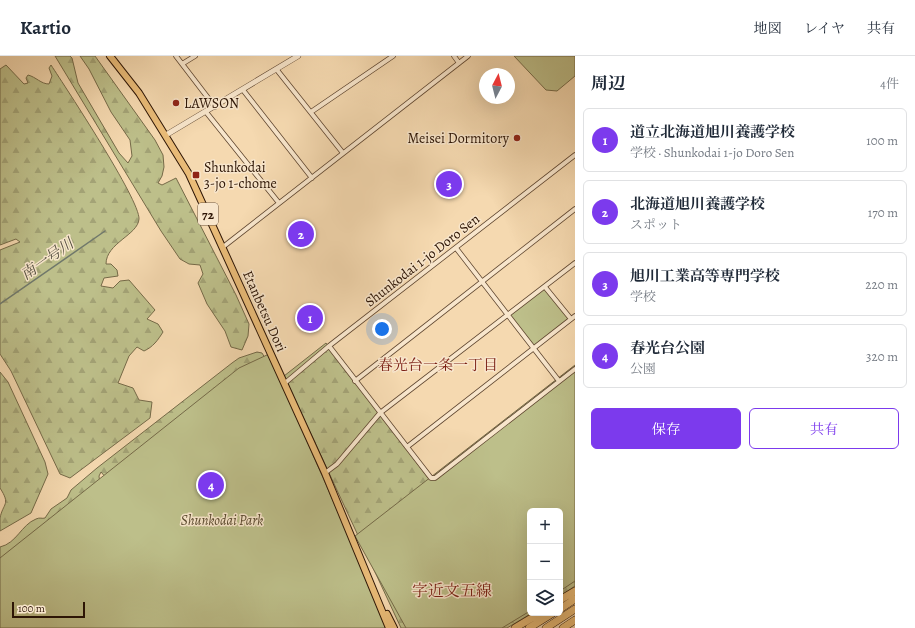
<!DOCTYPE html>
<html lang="ja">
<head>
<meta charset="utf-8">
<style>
	body { margin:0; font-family:Alegreya,"Noto Serif JP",serif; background:#f6f6f7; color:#1f2937 }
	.controls { position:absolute; right:12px; bottom:12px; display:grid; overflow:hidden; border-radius:6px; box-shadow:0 4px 16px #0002 }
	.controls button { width:36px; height:36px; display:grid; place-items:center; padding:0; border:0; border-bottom:1px solid #e0e1e3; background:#fff; color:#1f2937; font:20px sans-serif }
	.compass { position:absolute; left:479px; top:12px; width:36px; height:36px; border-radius:50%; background:#fff; box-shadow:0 4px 16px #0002; rotate:7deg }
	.scale { position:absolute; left:12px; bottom:10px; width:73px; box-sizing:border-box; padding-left:4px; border:2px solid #2d1505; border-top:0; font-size:11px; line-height:14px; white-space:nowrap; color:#2d1505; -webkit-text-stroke:3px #f8e6cc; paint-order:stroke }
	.you { position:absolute; left:382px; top:273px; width:14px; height:14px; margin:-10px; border:3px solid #fff; border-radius:50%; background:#1a73e8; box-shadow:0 0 0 6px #1a73e833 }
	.badge { display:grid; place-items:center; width:26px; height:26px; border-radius:50%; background:#7c3aed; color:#fff; font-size:13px; font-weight:700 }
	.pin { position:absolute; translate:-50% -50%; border:2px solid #fff; box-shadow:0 1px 4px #0006 }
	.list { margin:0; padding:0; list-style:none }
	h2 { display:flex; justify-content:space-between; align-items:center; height:52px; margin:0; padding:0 16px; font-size:17px }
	h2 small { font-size:13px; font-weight:400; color:#747a83 }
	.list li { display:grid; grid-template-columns:26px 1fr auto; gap:12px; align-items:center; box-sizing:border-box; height:64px; margin:0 8px 8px; padding:0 8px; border:1px solid #e0e1e3; border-radius:6px }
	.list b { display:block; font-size:15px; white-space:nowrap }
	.list p { margin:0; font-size:13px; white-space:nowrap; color:#747a83 }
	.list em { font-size:13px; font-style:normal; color:#747a83 }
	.actions { display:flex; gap:8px; padding:12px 16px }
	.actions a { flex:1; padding:9px 0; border:1px solid #7c3aed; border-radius:6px; text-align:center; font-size:14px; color:#7c3aed }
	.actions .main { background:#7c3aed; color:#fff }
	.icon { flex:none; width:22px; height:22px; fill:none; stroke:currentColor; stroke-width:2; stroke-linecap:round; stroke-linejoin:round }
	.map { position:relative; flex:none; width:575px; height:572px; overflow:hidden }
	header { display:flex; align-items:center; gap:24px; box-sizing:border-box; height:56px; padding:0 20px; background:#fff; border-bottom:1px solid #e0e1e3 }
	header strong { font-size:19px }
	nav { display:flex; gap:22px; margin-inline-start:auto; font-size:14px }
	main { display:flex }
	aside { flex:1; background:#fff }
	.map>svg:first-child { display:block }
	.forest { fill:url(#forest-firs); stroke:#756a48 }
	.park { fill:#bdbf8a; stroke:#756a48 }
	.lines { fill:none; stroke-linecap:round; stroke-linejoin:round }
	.stream { stroke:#70786b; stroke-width:1.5 }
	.minor-casing { stroke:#5f4630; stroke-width:5.5 }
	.tertiary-casing { stroke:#5f4630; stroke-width:6 }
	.primary-casing { stroke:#2d1505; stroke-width:8 }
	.trunk-casing { stroke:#2d1505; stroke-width:8 }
	.minor { stroke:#f8e6cc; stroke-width:4 }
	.tertiary { stroke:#f8e6cc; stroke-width:5 }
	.primary { stroke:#eabc78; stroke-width:6 }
	.trunk { stroke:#eabc78; stroke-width:7 }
	.poi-dot { fill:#8f2418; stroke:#f8e6cc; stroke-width:1.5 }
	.labels { text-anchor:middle; stroke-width:3; stroke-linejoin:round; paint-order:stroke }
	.shield { fill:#f8e6cc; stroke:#6a5441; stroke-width:1 }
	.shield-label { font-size:13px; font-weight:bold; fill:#2d1505 }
	.poi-label { font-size:14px; fill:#2d1505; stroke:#f8e6cc; text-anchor:start }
	.street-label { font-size:14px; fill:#2d1505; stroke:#f8e6cc }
	.park-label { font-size:14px; font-style:italic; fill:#58482d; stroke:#f8e6cc }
	.water-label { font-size:15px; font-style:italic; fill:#544f40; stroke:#f8e6cc }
	.neighbourhood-label { font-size:15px; fill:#7a1f14; stroke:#f8e6cc }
	.quarter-label { font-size:16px; fill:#7a1f14; stroke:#f8e6cc }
</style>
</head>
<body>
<header>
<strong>Kartio</strong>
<nav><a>地図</a><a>レイヤ</a><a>共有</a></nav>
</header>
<main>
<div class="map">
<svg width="575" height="572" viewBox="0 0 575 572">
	<defs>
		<pattern id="forest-firs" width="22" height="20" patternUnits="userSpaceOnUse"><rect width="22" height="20" fill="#bdbf8a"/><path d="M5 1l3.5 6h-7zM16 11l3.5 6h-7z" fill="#a3a376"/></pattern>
	</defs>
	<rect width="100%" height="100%" fill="#f5d9b0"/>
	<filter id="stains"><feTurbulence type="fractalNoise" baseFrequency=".005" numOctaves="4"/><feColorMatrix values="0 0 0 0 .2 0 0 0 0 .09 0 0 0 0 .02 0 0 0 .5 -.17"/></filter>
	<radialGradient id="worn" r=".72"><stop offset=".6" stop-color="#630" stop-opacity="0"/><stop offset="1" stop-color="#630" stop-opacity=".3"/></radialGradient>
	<path class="forest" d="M55,0h15l2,2 6,25 41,70 9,10 4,-7 -2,-16 -19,-28 -22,-43 -9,-13h15l60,84 8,15 1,12 -2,9 -4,7 4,2 14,-7 60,117 13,29 -1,12 -6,14 -11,-3 -6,-16 -18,-27 -9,-21 5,-9 -3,-9 -11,-1 -9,-5 -19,-28z
		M6,9l18,19 4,-1 -2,-5 2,-3c8,2 13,9 21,9l3,-8 -3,-8 2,-3c15,23 89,135 88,154 -1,16 -33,24 -33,45h5l6,6 1,6 -14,2 -3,8 12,2 7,-7 9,-1 26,30 -8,9 11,5 5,8c-5,8 -10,15 -19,19l-7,-4 -8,9 -11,27 15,5 6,12 13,2 -2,16 -80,60 -10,-4 -49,-103 -11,-17v-104l20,-8 -4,-3 -16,6v-176z
		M326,287l106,140 143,-100v203l-15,10v-85h-30v102h2l-25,15h-106l-117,-252z
		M257,296l5,1 3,5 -158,121 -6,-7 -2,4 1,9 -100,102v-40c17,-4 21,-22 36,-28 4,-2 6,0 9,-1l6,-9 16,-11 4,-8 26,-22 135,-105 7,-5z
		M0,316l8,10 37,80 3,12 -17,39 -31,18c0,-4 0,-9 0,-13 3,-15 11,-13 0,-30z"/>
	<path class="park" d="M514,0h61v20l-18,15 -11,-1z
		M545,231l26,32 -37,29 -26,-32z
		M269,298l103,236 15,38h-387v-70l239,-190z
		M575,309v216l-15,10v-80h-30v100l-28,17h-96l-51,-92z"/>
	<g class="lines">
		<path class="stream" d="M0,248l105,-73"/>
		<defs>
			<path id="minor" d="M176,0l39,51
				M454,0l5,7
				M182,8l13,-8
				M277,14l66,83
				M243,34l69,88
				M206,56l73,91
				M311,56l82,-56
				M223,191l245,-191
				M456,192l103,133
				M545,231l26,32
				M329,290l102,132h4l140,-109
				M355,325l220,-172
				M285,327l44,-37 246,-191
				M407,391l168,-131
				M325,417l12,-9 43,-51 195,-150"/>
			<path id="tertiary" d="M166,79l132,-79"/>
			<path id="primary" d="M110,0l29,37 50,81 136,299 64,155
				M387,558l7,14"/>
			<path id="trunk" d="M560,544l15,-9
				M560,553l15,-10
				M515,572l25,-15
				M529,572l24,-15
				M546,572l29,-19
				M563,572l12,-8"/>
		</defs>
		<use href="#minor" class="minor-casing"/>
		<use href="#tertiary" class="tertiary-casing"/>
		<use href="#primary" class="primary-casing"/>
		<use href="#trunk" class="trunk-casing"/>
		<use href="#minor" class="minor"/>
		<use href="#tertiary" class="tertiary"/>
		<use href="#primary" class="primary"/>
		<use href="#trunk" class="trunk"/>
	</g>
	<g class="poi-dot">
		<circle cx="176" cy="47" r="4"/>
		<circle cx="517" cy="82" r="4"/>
		<rect x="192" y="115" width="8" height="8" rx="2"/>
	</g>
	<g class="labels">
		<rect class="shield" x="198" y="147" width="20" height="22" rx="3"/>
		<g class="shield-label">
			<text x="208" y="163">72</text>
		</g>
		<g class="poi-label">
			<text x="184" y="52">LAWSON</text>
			<text x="509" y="87" text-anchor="end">Meisei Dormitory</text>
			<text x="204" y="116">Shunkodai<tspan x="204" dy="16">3-jo 1-chome</tspan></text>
		</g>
		<g class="street-label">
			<text transform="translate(422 204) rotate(-38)" y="5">Shunkodai 1-jo Doro Sen</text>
			<text transform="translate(265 255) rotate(66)" y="5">Etanbetsu Dori</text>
		</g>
		<g class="park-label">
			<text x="222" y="469">Shunkodai Park</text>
		</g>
		<g class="water-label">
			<text transform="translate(47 203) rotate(-35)" y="5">南一号川</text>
		</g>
		<g class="neighbourhood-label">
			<text x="438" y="314">春光台一条一丁目</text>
		</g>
		<g class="quarter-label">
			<text x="452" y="540">字近文五線</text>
		</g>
	</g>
	<rect width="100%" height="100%" filter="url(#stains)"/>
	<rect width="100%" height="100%" fill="url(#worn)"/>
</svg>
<div class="controls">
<button>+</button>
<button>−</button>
<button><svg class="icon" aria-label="layers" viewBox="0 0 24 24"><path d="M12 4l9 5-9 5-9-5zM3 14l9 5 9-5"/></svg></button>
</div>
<svg class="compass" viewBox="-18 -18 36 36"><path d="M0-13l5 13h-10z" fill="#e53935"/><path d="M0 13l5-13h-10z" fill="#747a83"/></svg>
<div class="scale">100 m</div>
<div class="you"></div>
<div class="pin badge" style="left:310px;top:262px">1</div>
<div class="pin badge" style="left:301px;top:178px">2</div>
<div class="pin badge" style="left:449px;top:128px">3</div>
<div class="pin badge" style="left:211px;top:429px">4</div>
</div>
<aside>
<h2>周辺<small>4件</small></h2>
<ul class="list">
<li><span class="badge">1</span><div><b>道立北海道旭川養護学校</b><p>学校 · Shunkodai 1-jo Doro Sen</p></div><em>100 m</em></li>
<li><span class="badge">2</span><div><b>北海道旭川養護学校</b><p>スポット</p></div><em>170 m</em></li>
<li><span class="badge">3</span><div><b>旭川工業高等専門学校</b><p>学校</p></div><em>220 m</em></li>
<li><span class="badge">4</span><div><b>春光台公園</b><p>公園</p></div><em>320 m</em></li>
</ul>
<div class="actions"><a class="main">保存</a><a>共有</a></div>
</aside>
</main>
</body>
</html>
